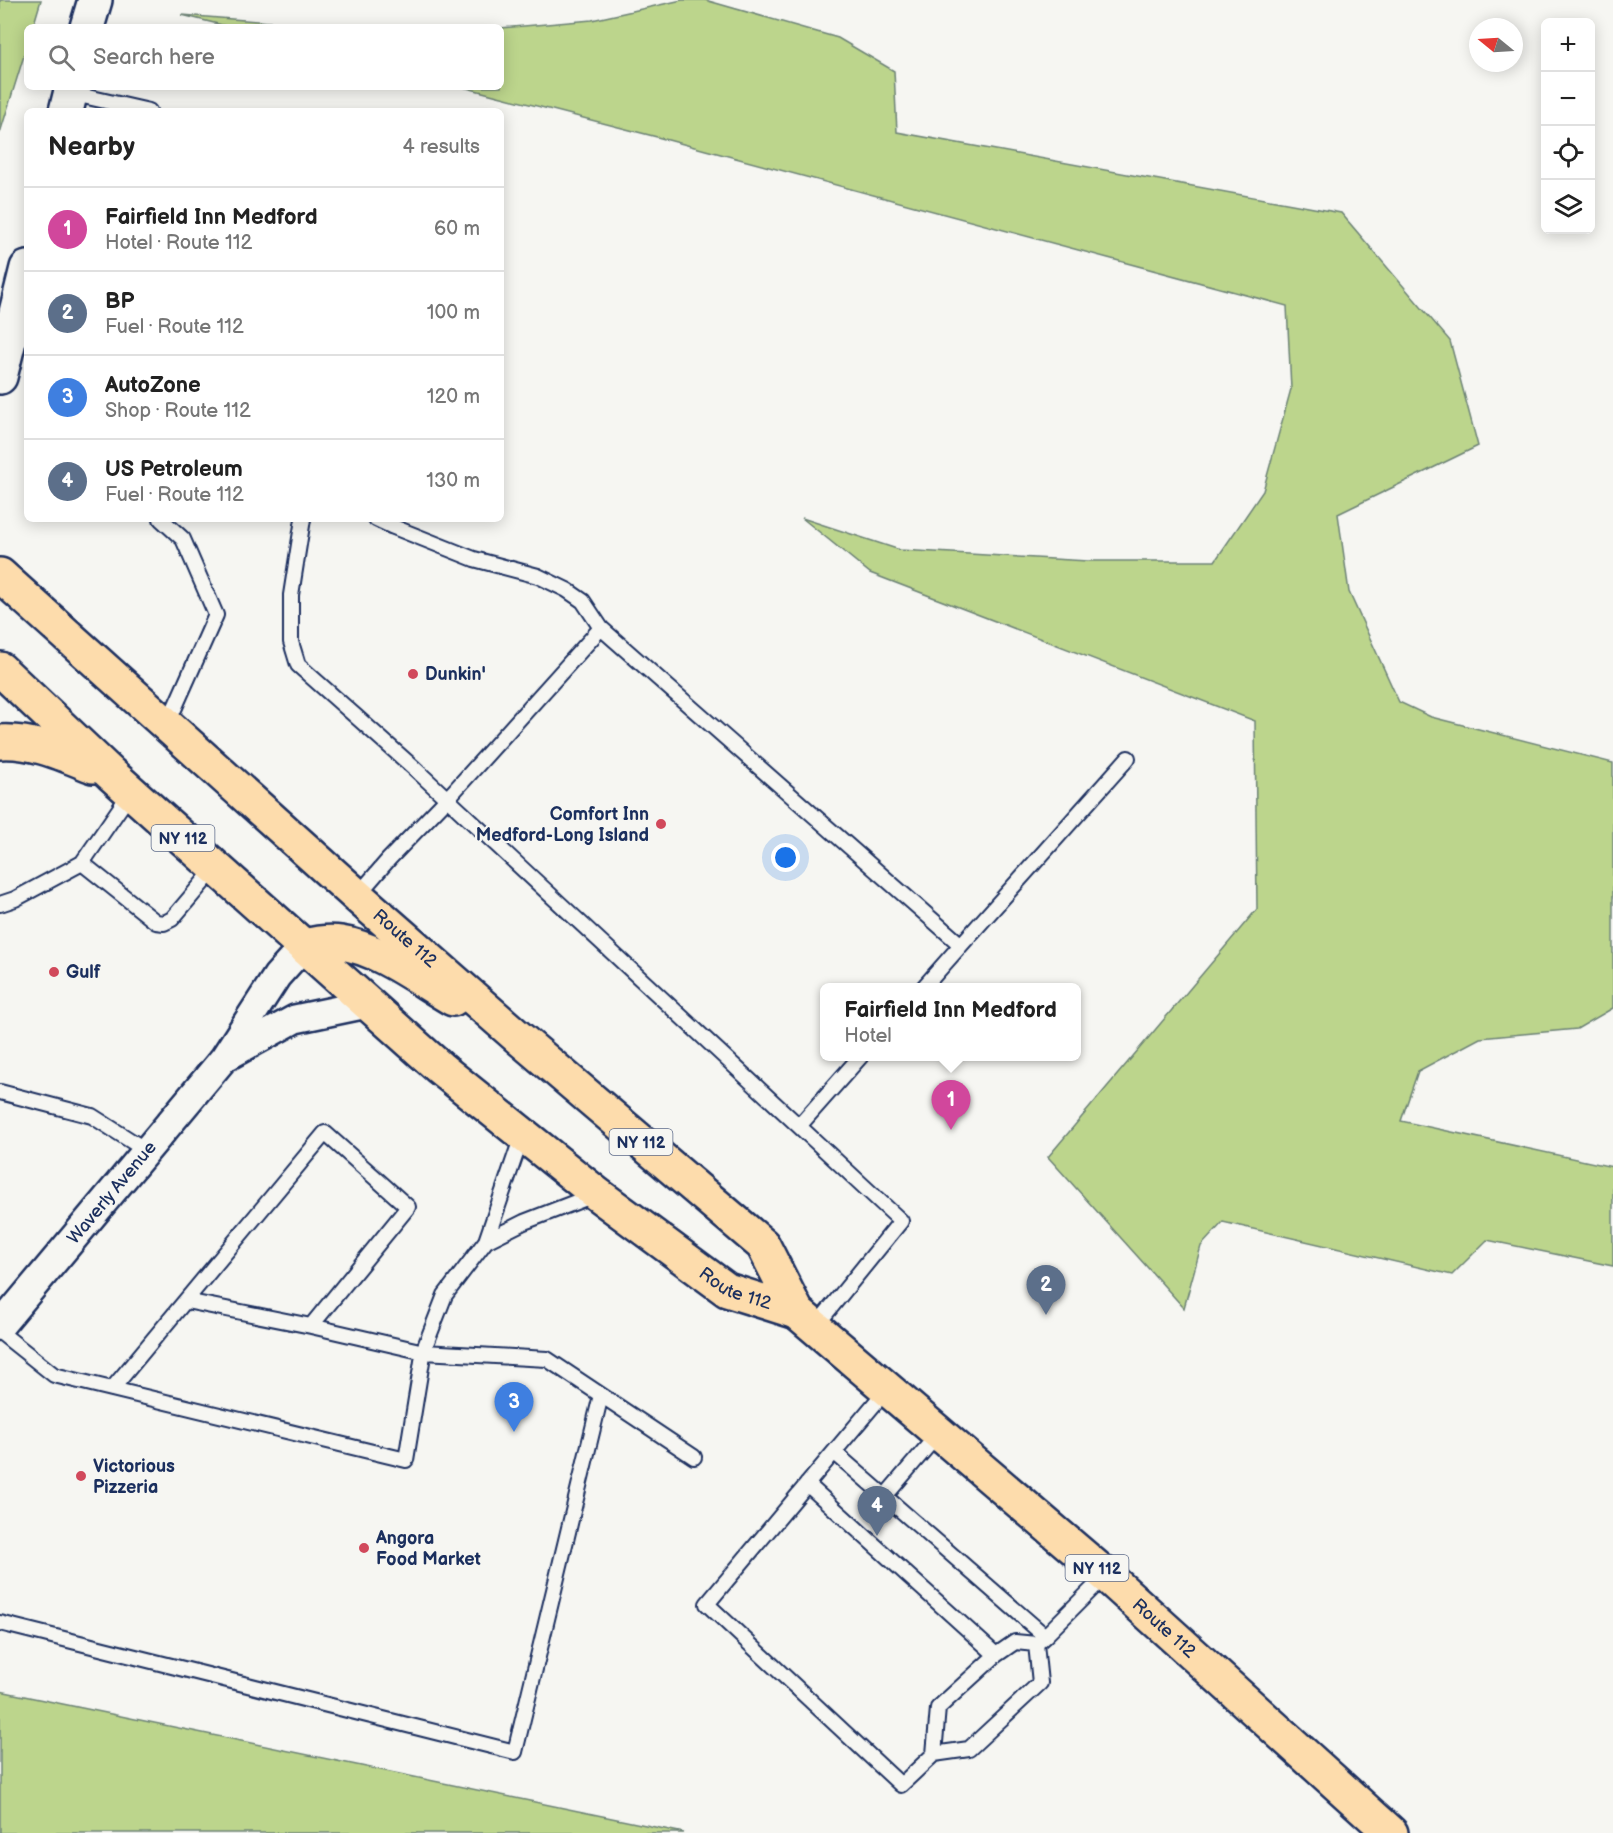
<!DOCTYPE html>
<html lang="en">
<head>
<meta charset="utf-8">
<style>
	body { margin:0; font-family:"Balsamiq Sans",sans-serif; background:#f6f6f6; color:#222 }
	.controls { position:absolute; right:18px; top:18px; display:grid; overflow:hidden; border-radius:9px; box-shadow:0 3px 15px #0003 }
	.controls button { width:54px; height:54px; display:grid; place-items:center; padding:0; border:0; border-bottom:2px solid #e0e0e0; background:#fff; color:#222; font:30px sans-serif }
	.compass { position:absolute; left:1469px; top:18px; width:54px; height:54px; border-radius:50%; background:#fff; box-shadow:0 3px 15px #0003; rotate:288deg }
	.you { position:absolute; left:786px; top:858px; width:21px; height:21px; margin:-15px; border:4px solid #fff; border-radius:50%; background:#1a73e8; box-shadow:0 0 0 9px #1a73e833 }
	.badge { display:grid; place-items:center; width:39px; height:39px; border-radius:50%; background:#111827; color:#fff; font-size:20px; font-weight:700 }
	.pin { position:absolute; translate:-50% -50px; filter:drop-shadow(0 2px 3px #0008) }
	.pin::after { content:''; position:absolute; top:32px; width:21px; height:18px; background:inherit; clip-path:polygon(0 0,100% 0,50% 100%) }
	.popup { position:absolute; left:820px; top:983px; width:261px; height:78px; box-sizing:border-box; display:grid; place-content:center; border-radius:9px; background:#fff; filter:drop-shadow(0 2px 4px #0005); font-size:20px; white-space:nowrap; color:#767676 }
	.popup b { font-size:22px; color:#222 }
	.popup::after { content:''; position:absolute; left:50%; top:100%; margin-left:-12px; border:12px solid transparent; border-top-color:#fff }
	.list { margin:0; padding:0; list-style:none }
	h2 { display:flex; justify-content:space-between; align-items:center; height:78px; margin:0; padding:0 24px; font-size:26px }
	h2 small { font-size:20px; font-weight:400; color:#767676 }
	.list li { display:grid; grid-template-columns:39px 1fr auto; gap:18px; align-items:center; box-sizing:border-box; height:84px; padding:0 24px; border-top:2px solid #e0e0e0 }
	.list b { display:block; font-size:22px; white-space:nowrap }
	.list p { margin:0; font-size:20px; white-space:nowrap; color:#767676 }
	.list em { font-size:20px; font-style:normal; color:#767676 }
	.icon { flex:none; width:33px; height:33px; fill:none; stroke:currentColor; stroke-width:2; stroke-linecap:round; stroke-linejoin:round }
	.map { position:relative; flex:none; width:1613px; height:1833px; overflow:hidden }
	.search { position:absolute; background:#fff; box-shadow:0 3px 15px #0003; left:24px; top:24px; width:480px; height:66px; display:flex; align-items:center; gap:15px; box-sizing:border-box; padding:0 21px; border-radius:9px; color:#767676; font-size:22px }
	.panel { position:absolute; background:#fff; box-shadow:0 3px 15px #0003; left:24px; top:108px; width:480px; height:414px; border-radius:9px }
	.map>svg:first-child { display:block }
	.green { fill:#bcd58c; stroke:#6c8275; stroke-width:1.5 }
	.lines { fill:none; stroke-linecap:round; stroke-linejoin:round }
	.lane-casing { stroke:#1b2f5e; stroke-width:18 }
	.street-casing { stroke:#1b2f5e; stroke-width:32 }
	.secondary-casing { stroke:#1b2f5e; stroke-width:38 }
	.primary-casing { stroke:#1b2f5e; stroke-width:38 }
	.lane { stroke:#f6f6f2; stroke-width:14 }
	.street { stroke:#f6f6f2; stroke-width:27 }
	.secondary { stroke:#f6f6f2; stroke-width:33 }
	.primary { stroke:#fddcac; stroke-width:33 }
	.poi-dot { fill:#d1495b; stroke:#f6f6f2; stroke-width:2 }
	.labels { text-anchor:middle; stroke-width:4.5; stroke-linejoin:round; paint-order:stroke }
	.shield { fill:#f6f6f2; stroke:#5d6b8a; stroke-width:1.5 }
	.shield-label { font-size:16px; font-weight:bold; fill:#1b2f5e }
	.poi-label { font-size:18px; font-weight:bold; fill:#1b2f5e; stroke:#f6f6f2; text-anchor:start }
	.street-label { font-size:18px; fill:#1b2f5e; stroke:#f6f6f2 }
</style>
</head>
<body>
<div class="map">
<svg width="1613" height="1833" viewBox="0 0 1613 1833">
	<rect width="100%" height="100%" fill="#f6f6f2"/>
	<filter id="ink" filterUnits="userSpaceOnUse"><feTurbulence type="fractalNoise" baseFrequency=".0167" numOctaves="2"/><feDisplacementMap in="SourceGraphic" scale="12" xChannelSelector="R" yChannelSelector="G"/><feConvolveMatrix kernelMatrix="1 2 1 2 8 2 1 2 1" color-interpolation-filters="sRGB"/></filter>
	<g filter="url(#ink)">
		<path class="green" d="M0,0h41l-8,27h-6v19l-27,87z
			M682,0h23l133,38 56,33 3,61 444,81 109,128 28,105 -140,68 11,78 50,110 32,15 182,46v245l-36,21 -97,9 -62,33 -17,50 212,46v99l-126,-26 -35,35 -229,-53 -22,24 -17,62 -136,-151 209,-248 -2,-188 -385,-148 -68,-55 98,32 188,11h127l48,-70 28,-102 -4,-83 -630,-169 -194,-50h38v-59l91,-8z
			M182,15l151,12h-103z
			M0,1691l684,142h-684z"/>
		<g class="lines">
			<defs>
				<path id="lane" d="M70,93l79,18
					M161,519l22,20 33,76 -49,110
					M303,519l-12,76v47l7,23 116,103 487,453 -86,106
					M376,519l15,7 1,-7
					M391,526l83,33 64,17 29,14 16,11 18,27
					M82,863l74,59 8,1 8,-4 44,-52
					M357,896l32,-37 58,-60 154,-171 360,317 -38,43
					M0,904l15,-5 67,-36 49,-71
					M961,945l167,-187
					M0,1092l92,24 55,35
					M799,1126l62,-70
					M486,1241l38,-19 70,-27
					M186,1301l125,25
					M0,1332l54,43 352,85 18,-111 21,-54 41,-54 36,-105
					M112,1389l213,-256 83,74 -97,119 113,26 123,7 147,98
					M834,1452l53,-63
					M807,1484l189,171
					M886,1495l53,-62
					M0,1623l515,129 86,-357
					M1045,1636l-9,8 4,39 -71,66 -35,5 -33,31 -194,-181 127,-152 211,184 61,-61
					M934,1754l4,-46 58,-53 19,-13 21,2"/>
				<g id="street">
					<path d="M228,1056l67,-37 72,-15"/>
					<path id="s1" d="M0,1326l224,-268 53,-82 27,-30"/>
				</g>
				<path id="secondary" d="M87,27l8,-27
					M66,111l6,-24
					M0,377l27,-109"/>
				<g id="primary">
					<path id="s2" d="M0,575l357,321 162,142 244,207 34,67 313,267 281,254"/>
					<path id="s3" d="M0,669l111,105 329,294 157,126 130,96 70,22"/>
					<path d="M0,742c33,-2 63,12 93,24"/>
					<path d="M304,946c12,-3 25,-5 37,-3 38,5 79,37 112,56"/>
				</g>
			</defs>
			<use href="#lane" class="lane-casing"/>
			<use href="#street" class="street-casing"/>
			<use href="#secondary" class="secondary-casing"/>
			<use href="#primary" class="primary-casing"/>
			<use href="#lane" class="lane"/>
			<use href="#street" class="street"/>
			<use href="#secondary" class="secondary"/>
			<use href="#primary" class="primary"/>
		</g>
	</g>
	<g class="poi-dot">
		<circle cx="413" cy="674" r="6"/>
		<circle cx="661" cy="824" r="6"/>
		<circle cx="54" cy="972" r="6"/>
		<circle cx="81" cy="1476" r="6"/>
		<circle cx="364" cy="1548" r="6"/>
	</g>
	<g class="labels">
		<g class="shield">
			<rect x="151.5" y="825" width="63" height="26" rx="4.5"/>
			<rect x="609.5" y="1129" width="63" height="26" rx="4.5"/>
			<rect x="1065.5" y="1555" width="63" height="26" rx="4.5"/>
		</g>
		<g class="shield-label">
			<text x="183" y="844">NY 112</text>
			<text x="641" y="1148">NY 112</text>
			<text x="1097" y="1574">NY 112</text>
		</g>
		<g class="poi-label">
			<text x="425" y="680">Dunkin'</text>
			<text x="649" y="820" text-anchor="end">Comfort Inn<tspan x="649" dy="21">Medford-Long Island</tspan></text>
			<text x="66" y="978">Gulf</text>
			<text x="93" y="1472">Victorious<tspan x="93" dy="21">Pizzeria</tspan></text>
			<text x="376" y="1544">Angora<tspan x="376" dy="21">Food Market</tspan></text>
		</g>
		<g class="street-label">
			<text dy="6" stroke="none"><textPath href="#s2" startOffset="544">Route 112</textPath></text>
			<text dy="6" stroke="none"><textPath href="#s1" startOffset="174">Waverly Avenue</textPath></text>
			<text dy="6" stroke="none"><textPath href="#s3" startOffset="964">Route 112</textPath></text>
			<text dy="6" stroke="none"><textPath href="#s2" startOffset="1575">Route 112</textPath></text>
		</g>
	</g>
</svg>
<div class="controls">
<button>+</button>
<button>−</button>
<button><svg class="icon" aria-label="locate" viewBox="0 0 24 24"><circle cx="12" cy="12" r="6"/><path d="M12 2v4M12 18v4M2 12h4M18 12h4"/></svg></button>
<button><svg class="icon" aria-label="layers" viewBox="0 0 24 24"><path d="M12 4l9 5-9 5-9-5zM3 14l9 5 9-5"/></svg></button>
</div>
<svg class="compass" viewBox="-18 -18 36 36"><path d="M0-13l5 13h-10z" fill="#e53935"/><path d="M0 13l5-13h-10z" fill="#767676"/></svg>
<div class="you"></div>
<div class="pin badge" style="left:951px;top:1130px;background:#d1479c">1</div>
<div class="popup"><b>Fairfield Inn Medford</b>Hotel</div>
<div class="pin badge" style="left:1046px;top:1315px;background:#5c6f8a">2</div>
<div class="pin badge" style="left:514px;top:1432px;background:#3f7fe0">3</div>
<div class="pin badge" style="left:877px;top:1536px;background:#5c6f8a">4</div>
<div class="search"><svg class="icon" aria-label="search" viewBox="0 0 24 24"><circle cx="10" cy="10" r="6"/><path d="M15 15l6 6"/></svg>Search here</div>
<section class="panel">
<h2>Nearby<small>4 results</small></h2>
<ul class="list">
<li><span class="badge" style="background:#d1479c">1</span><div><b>Fairfield Inn Medford</b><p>Hotel · Route 112</p></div><em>60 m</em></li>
<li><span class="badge" style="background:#5c6f8a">2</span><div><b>BP</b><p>Fuel · Route 112</p></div><em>100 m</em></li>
<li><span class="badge" style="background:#3f7fe0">3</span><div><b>AutoZone</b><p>Shop · Route 112</p></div><em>120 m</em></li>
<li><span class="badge" style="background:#5c6f8a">4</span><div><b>US Petroleum</b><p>Fuel · Route 112</p></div><em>130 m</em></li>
</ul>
</section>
</div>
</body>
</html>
